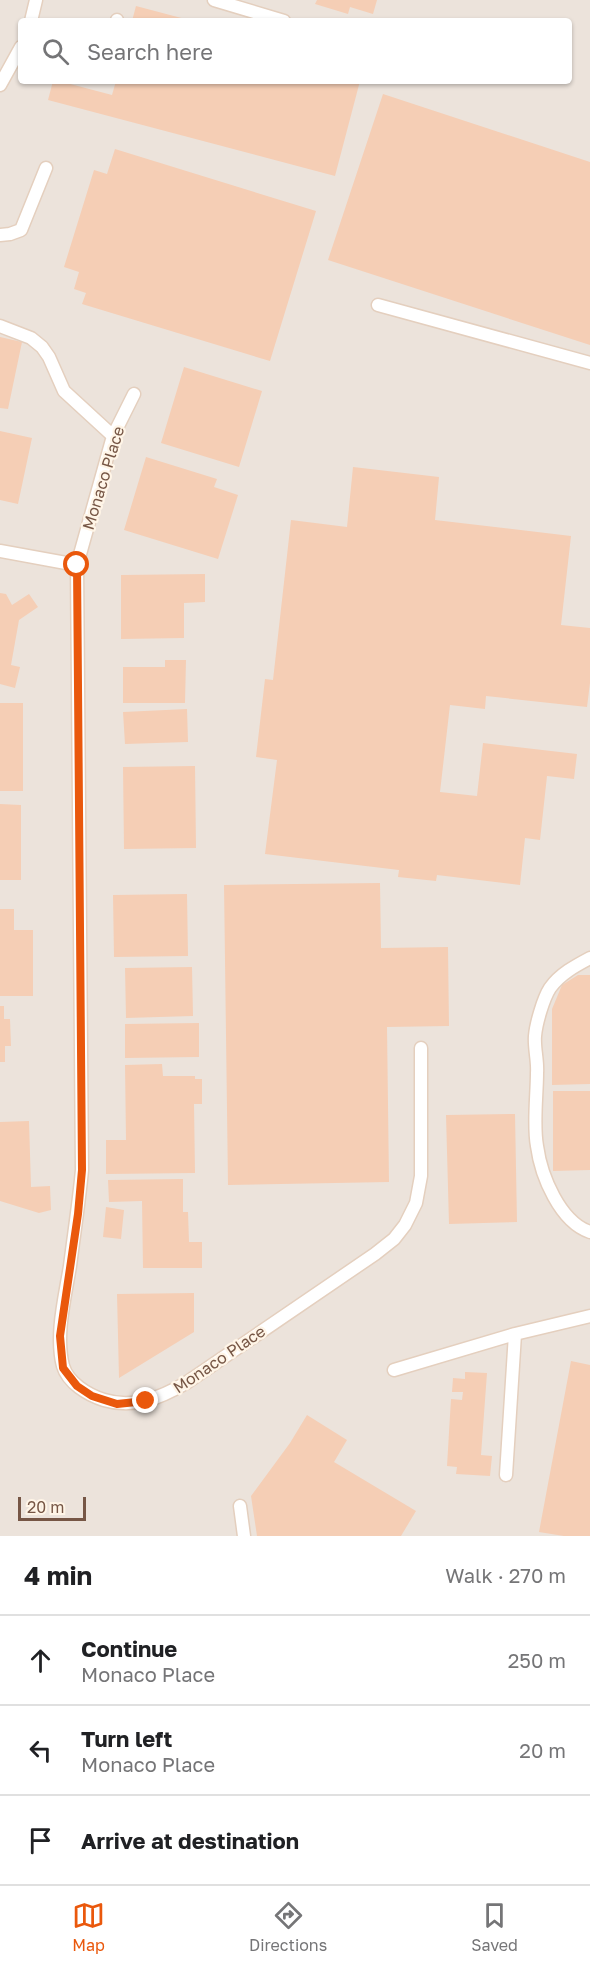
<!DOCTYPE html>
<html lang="en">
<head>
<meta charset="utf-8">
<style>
	body { margin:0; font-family:"Golos Text",sans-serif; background:#f2f2f2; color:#202124 }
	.scale { position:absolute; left:18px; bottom:15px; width:68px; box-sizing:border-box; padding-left:6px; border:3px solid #765645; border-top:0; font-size:16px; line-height:21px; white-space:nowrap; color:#765645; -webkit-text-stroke:4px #fff5e7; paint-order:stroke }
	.stop { position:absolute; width:18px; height:18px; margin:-14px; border:4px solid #ea580c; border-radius:50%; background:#fff }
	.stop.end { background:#ea580c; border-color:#fff; box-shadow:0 2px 6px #0008 }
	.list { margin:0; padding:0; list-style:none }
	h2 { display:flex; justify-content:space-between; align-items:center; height:78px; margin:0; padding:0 24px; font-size:26px }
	h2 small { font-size:20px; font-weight:400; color:#757577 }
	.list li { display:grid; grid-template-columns:39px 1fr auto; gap:18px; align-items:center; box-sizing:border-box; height:90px; padding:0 24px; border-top:2px solid #e0e0e0 }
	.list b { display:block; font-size:22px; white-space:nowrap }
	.list p { margin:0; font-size:20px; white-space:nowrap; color:#757577 }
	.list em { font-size:20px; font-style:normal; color:#757577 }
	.icon { flex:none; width:33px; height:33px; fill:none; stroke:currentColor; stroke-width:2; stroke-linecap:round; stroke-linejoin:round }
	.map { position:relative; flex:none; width:590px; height:1536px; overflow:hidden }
	.search { position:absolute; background:#fff; box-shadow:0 2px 4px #0004; left:18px; right:18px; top:18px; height:66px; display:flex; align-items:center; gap:15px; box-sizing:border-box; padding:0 21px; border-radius:6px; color:#757577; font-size:22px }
	.sheet { height:348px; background:#fff }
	nav { display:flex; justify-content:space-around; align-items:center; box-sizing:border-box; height:84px; border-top:2px solid #e0e0e0; background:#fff; font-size:16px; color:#757577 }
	nav a { display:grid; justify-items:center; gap:3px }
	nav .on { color:#ea580c }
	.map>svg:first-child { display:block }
	.industrial { fill:#ece3db; fill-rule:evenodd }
	.building { fill:#f5ceb5 }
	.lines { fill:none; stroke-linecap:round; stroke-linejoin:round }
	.lane-casing { stroke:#e4cfbe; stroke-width:15 }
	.lane { stroke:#fff; stroke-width:12 }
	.route { stroke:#ea580c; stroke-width:8 }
	.labels { text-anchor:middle; stroke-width:4.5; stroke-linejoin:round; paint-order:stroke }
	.street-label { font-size:16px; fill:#765645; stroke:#fff5e7 }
</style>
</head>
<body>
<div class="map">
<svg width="590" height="1536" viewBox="0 0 590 1536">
	<rect width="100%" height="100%" fill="#fef2df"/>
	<path class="industrial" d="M0,0h590v1536h-590zM21,21h548v60h-548z"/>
	<path class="building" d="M317,0h60l-4,14 -23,-7 -2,7 -33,-10z
		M136,6l53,14v1h-57z
		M53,81h6l53,14 4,-14h244l-25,95 -287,-76z
		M383,94l207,68v183l-262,-85z
		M115,149l201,62 -46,150 -188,-57 4,-11 -12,-4 5,-17 -15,-5 30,-97 13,4z
		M0,337l22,5 -14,67 -8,-1z
		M184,367l78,24 -23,76 -78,-24z
		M0,431l32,7 -14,66 -18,-4z
		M146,457l71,22 -3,8 24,8 -20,64 -94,-29z
		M353,467l86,10 -4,43 136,16 -10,89 29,3v55l-3,24 -101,-11 -1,13 -35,-4 -10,87 37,4 6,-53 94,11 -3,25 -27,-3 -7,64 -15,-2 -5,47 -83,-10 -1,6 -38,-4 1,-7 -134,-16 12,-94 -21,-3 9,-78 8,1 18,-160 56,7z
		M205,574v28l-21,1v35l-63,1v-64z
		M0,593l6,1 6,11 17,-11 9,13 -19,13 -8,45 9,2 -5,21 -15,-4z
		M165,660h21l-1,43h-62v-36h42z
		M0,703h23v88h-23z
		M187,709l1,33 -63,2 -2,-32z
		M195,766l1,82 -72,1 -1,-82z
		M0,804l21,1v75h-21z
		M380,883l1,65 67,-1 1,79 -62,1 2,155 -161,3 -4,-300z
		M187,894l1,62 -74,1 -1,-62z
		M0,909h14v21h19v66h-33z
		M192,967l1,49 -67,2 -1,-50z
		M578,975h12v109l-38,1v-76l10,-24z
		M0,1006h4v13h6l1,27h-6v16h-5z
		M199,1023v34l-74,1v-34z
		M162,1064l1,12h32v3h7v25h-8l1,69 -89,1v-34h20l-1,-75z
		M553,1091h37v79l-37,1z
		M515,1114l2,108 -68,2 -3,-109z
		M29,1121l2,66 19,-1 1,24 -12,3 -39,-12v-79z
		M183,1179v33h5l1,30h13v26h-59l-1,-67 -33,1 -1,-22z
		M106,1207l18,3 -3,29 -18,-2z
		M194,1293v39l-75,46 -2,-84z
		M571,1361l19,4v171h-26l-25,-4z
		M465,1372l22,1 -6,82 11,1 -2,20 -34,-2 1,-7 -10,-1 4,-67 11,1 1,-8h-11l1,-14 12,1z
		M307,1415l40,25 -13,22 82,49 -15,25h-144l-6,-40 39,-53z"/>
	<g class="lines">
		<defs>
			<path id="lane" d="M214,0l70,21
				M31,21l5,-21
				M117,21v-1
				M0,85l21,-38
				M0,235l10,-1 11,-4 25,-62
				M378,305l212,58
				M0,326l31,12 11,9 7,10 15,34 49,45
				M134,394l-21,42 -36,129 5,605c-3,32 -8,64 -12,96 -5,31 -15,69 -7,100 5,17 25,29 41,34 30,9 56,-2 82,-17l189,-129 19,-15 11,-14 11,-22 5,-27v-128
				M0,551l77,14
				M590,958c-15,8 -30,16 -40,30 -7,11 -14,36 -15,48 -1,12 3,25 2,37 0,22 -4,52 0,73 4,30 23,76 53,86
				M394,1370l121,-36 75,-18
				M506,1475l9,-141
				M240,1506l4,30"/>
		</defs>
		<use href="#lane" class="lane-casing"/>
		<use href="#lane" class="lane"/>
	</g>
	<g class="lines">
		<path class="route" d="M77,565l5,605 -4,44 -18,122 3,32 14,18 15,10 25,8 29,-3"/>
	</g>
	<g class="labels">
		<g class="street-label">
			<text transform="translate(103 478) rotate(-73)" y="6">Monaco Place</text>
			<text transform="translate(219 1359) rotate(-34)" y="6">Monaco Place</text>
		</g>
	</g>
</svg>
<div class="scale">20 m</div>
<div class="stop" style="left:77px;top:565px"></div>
<div class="stop end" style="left:146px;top:1401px"></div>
<div class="search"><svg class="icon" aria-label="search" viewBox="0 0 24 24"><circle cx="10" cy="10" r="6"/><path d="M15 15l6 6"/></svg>Search here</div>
</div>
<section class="sheet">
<h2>4 min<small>Walk · 270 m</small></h2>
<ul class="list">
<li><svg class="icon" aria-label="ahead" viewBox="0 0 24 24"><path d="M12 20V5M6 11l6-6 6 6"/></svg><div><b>Continue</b><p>Monaco Place</p></div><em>250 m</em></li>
<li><svg class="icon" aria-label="left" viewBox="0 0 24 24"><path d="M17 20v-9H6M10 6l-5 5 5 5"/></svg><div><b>Turn left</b><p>Monaco Place</p></div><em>20 m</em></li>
<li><svg class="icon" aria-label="arrive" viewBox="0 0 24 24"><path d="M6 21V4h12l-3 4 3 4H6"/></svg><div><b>Arrive at destination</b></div></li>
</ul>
</section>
<nav>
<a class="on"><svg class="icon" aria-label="map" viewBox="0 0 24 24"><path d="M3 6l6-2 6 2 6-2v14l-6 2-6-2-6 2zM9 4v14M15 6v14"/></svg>Map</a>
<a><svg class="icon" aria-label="directions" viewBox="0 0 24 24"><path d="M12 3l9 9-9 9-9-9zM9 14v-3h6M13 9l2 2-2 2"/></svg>Directions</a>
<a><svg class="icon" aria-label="saved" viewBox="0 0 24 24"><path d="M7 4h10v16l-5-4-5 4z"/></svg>Saved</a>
</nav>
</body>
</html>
